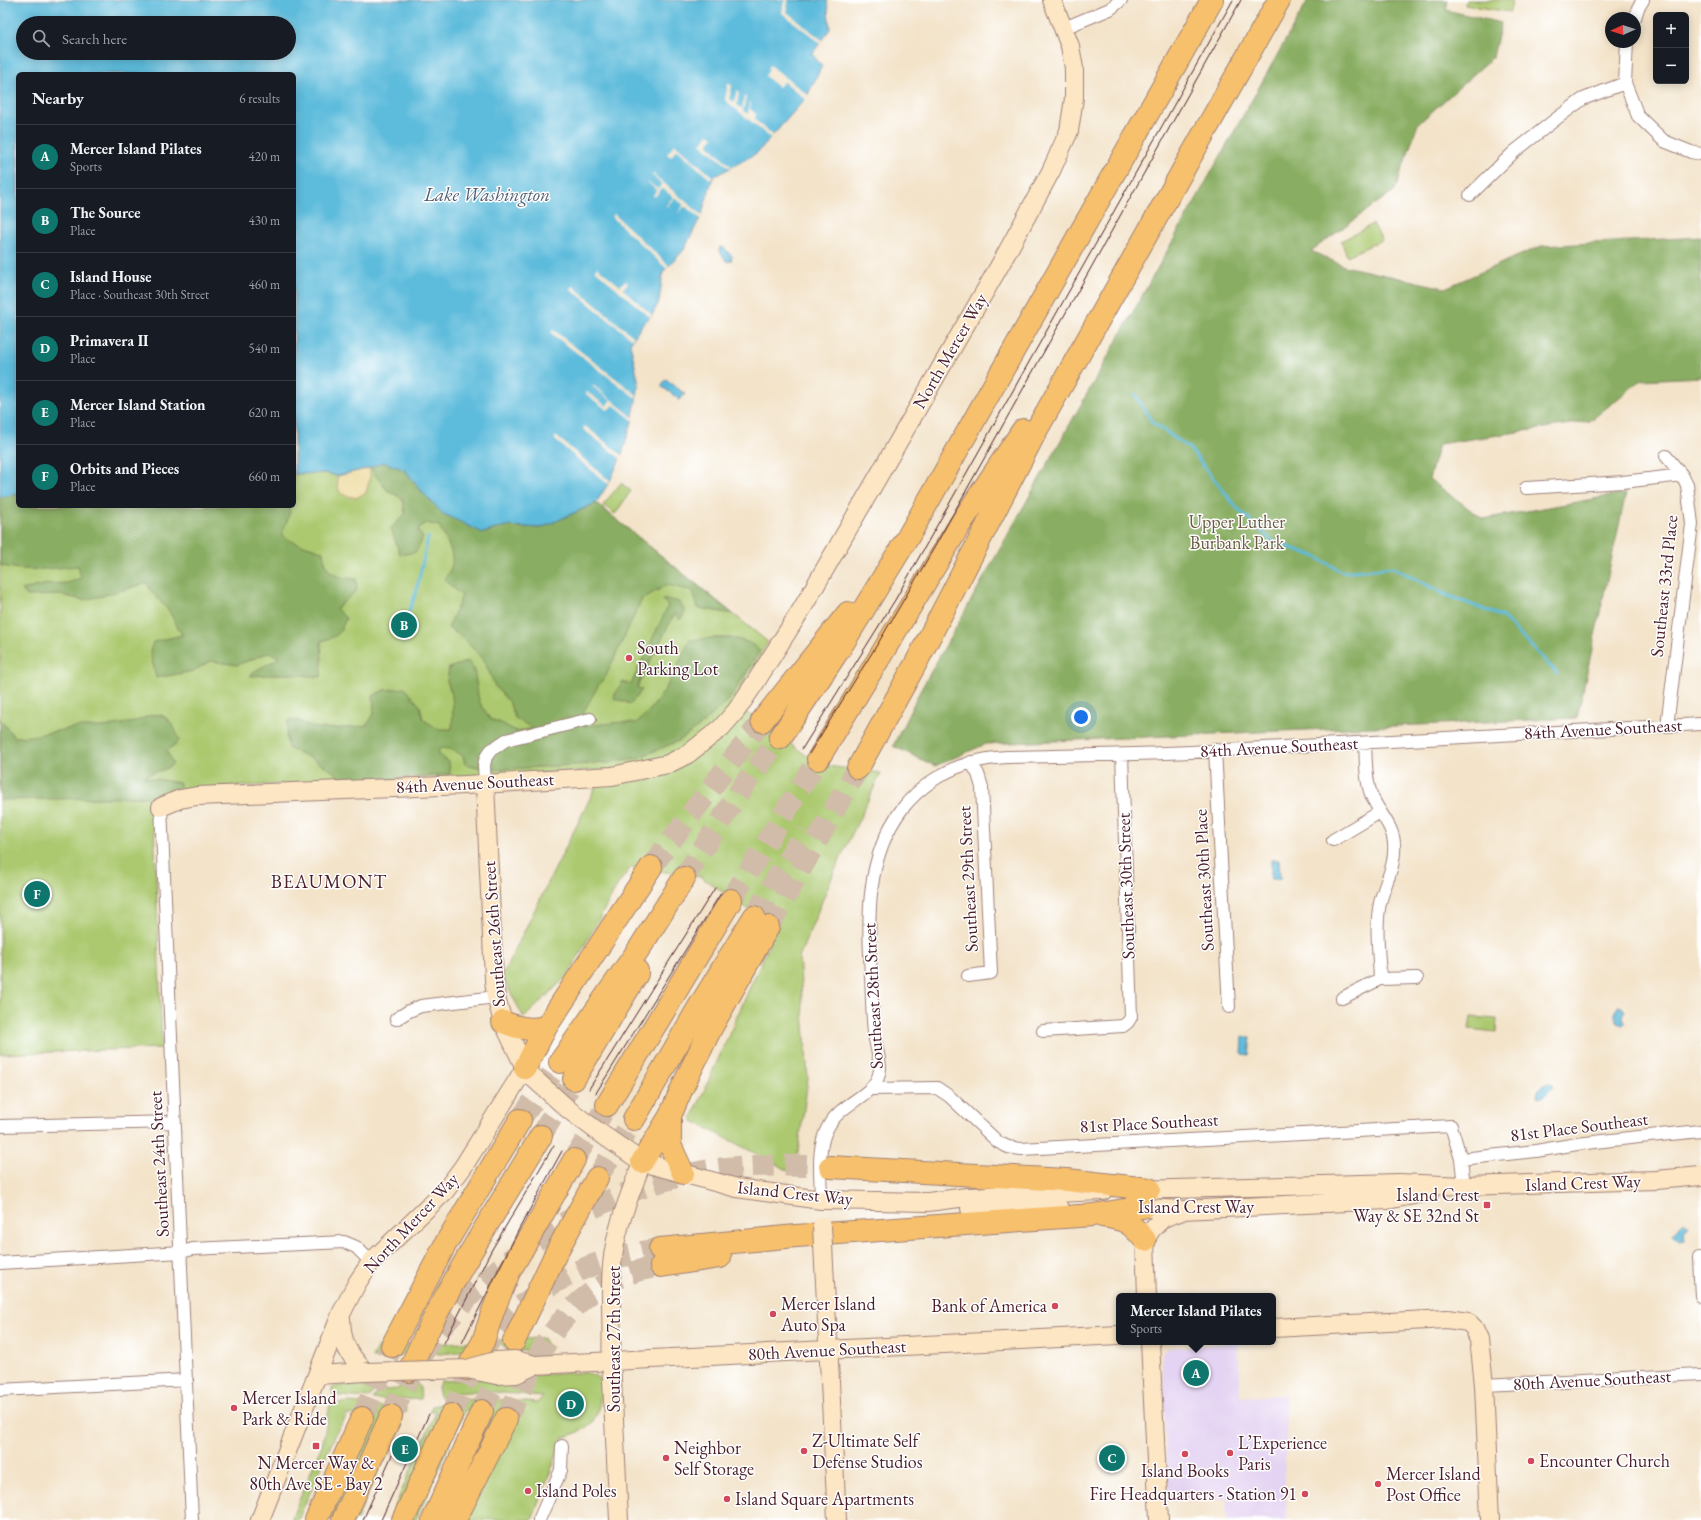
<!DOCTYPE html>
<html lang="en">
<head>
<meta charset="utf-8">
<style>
	body { margin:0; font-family:"EB Garamond",serif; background:#20242c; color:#f1f3f6 }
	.controls { position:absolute; right:12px; top:12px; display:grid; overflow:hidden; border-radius:6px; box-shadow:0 2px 10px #0003 }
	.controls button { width:36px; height:36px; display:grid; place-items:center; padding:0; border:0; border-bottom:1px solid #363941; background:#171b24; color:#f1f3f6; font:20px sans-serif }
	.compass { position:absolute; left:1605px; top:12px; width:36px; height:36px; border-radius:50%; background:#171b24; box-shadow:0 2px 10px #0003; rotate:267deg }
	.you { position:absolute; left:1081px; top:717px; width:14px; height:14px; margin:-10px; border:3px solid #fff; border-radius:50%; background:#1a73e8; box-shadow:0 0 0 6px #1a73e833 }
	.badge { display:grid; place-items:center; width:26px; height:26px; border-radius:50%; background:#0f766e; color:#fff; font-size:13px; font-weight:700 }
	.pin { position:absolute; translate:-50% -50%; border:2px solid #fff; box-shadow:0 1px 4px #0006 }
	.popup { position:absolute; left:1116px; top:1293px; width:160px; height:52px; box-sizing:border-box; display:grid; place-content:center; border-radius:6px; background:#171b24; filter:drop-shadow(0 1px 3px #0005); font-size:13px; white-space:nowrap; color:#9ea1a6 }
	.popup b { font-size:15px; color:#f1f3f6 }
	.popup::after { content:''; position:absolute; left:50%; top:100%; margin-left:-8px; border:8px solid transparent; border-top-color:#171b24 }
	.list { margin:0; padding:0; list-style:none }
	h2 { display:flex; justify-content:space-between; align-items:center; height:52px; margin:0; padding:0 16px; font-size:17px }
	h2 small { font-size:13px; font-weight:400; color:#9ea1a6 }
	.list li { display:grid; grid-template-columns:26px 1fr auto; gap:12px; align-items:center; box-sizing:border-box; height:64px; padding:0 16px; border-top:1px solid #363941 }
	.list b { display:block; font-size:15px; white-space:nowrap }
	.list p { margin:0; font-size:13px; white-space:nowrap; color:#9ea1a6 }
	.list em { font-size:13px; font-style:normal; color:#9ea1a6 }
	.icon { flex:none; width:22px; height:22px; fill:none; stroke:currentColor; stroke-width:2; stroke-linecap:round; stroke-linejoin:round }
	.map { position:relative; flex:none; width:1701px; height:1520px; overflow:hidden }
	.search { position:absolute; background:#171b24; box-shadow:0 2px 10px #0003; left:16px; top:16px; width:280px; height:44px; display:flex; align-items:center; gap:10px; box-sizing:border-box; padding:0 14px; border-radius:22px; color:#9ea1a6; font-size:15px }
	.panel { position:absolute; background:#171b24; box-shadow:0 2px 10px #0003; left:16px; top:72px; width:280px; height:436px; border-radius:6px }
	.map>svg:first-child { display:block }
	.built { fill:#e4d3f2 }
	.green { fill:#acc96f; stroke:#7b744d }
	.forest { fill:#89ad62; stroke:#6a6646 }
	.sand { fill:#eeda9e; stroke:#9c7c64 }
	.water { fill:#5dbbdb; stroke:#546d83; fill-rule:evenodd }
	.pier { fill:#f3e3c9 }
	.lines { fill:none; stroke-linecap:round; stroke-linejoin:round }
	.stream { stroke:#5dbbdb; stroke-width:3 }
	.highway-tunnel { stroke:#d1bca9; stroke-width:22; stroke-dasharray:22 11; stroke-linecap:butt }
	.street-casing { stroke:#9e817a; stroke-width:14 }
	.secondary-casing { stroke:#9e817a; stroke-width:20 }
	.highway-casing { stroke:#9e817a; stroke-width:24 }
	.street { stroke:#fff; stroke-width:12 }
	.secondary { stroke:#fce6c4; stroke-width:18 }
	.highway { stroke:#f7c06c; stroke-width:22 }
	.tram { stroke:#4a1f2b; stroke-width:1 }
	.secondary-bridge-casing { stroke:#9e817a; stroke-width:20; stroke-linecap:butt }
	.secondary-bridge { stroke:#fce6c4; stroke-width:18 }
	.poi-dot { fill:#d1495b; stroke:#fff; stroke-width:1.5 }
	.labels { text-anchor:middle; stroke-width:3; stroke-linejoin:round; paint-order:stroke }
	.street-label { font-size:18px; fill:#4a1f2b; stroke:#fff }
	.park-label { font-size:18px; fill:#6c5a43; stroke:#fff }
	.poi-label { font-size:18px; fill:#4a1f2b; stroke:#fff; text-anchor:start }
	.water-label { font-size:19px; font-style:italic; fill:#525d71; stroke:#fff }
	.neighbourhood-label { font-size:19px; letter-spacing:1px; fill:#4a1f2b; stroke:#fff }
</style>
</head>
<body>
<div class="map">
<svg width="1701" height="1520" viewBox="0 0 1701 1520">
	<rect width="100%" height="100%" fill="#fff"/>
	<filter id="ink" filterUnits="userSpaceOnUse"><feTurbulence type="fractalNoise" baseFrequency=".025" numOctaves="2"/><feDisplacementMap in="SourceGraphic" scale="8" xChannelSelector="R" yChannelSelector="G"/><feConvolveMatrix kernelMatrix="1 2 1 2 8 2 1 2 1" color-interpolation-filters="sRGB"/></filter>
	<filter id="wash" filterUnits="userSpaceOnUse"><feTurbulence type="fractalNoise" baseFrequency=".012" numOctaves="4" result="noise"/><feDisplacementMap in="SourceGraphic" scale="16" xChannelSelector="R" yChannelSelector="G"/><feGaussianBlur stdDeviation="0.9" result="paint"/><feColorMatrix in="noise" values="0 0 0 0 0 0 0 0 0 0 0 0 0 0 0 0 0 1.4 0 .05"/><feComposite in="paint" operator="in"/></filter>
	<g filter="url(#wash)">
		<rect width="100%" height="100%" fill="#f3e3c9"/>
		<path class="built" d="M1238,1343l3,54 44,-2 2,57 -3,4 3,64h-59l-1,-21 -59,2 -6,-147 6,-6z"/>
		<path class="green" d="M1466,0h46l-2,12 -45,-7z
			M1373,224l9,16 -35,16 -6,-15z
			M383,461l100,72 113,-30 172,139 -36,60 88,63 61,8 -46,97 -36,87 9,122 -13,95 -104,-54 85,-191 -75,-52 -70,-10 -14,19 -48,88 -45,44 -22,-42 102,-206 -451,20 9,258 -162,6v-557l18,-3v12h276v-32l32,-1 11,3z
			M621,483l10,8 -16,23 -12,-9z
			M1471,1017l26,2 -1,13 -27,-3z
			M543,1338l6,11c-16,1 -41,7 -51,-9z
			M479,1341c-13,12 -23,11 -40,13l-3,-1 -4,-9z
			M416,1344c-10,15 -27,13 -44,14l7,-13z
			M569,1373c14,0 27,-3 34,12l-4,15v9l-7,14 -11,8 -18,7 -31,82h-70l16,-64 -2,-3 18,-45 -29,2 -49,110h-27l47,-108h-6l2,-6 30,-6 21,-2 54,5 6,-7 -63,-5 -24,2 -16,4 -2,-10 3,-6z
			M416,1382l4,6 1,11 -33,1 -15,-1 4,-7 7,-4 1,2 13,-1 4,-6z
			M381,1384l2,2 -9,4 -5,8c-8,-1 -33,-1 -37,-4v-6l10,-3z
			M351,1402l32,5h22l2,5h-6l1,2 -44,103v3h-28l47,-107 -31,2 -1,4 -8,12 -39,89h-7l32,-78 7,-38z"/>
		<path class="forest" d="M1308,0h140l-2,10 55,13 -8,34 -75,67 -23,66 -84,61 33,15 101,22 96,-42 160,-9v140l-60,3 -51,41 -151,23 -10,35 54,40 143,-26 -49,225 -591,26 -51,22 -42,-20 26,-53z
			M383,461l22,9 20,25 58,38 23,-7 35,2 55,-25 137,111 -35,-6 -5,-17 -26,-6 -25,14 -36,77 -8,10 -14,25 1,15 37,-4 14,1c27,-21 39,-53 54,-83 24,-2 50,-7 70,10l-29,47 -31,29 -21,15 -42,17 -30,5 -115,7 -27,-6 -2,-8 -12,-7 -12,-1v7l10,7 1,12 -104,8c-18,-16 -36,-25 -58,-34l-2,-15 3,-13c14,0 10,2 20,6 15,5 42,1 57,0l8,-12 -1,-18 11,-6 21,-2 15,18 3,13 15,10h14l1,-21 -1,-13 -5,-14 2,-13 19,-7 6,8 5,32 11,18 11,4 17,9 14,-4 -17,-10 -6,-16 -14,-16 -11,-26 -23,-24 -13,-8 14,-32 -18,-17c17,-18 4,-34 -5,-53l-13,-3 -8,7 5,8 -7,14 -16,3 -9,-27 14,-14 -2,-15 -16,-9 -17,-22z
			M18,494v12h271l1,6 -8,23c11,10 28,10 41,17 3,23 12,25 33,27l1,11 -21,19 10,9c-6,16 -8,19 -25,23l1,18 -1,18 -34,-3 -37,2 1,-3 28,-15 -9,-6 -33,13 -26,-4 -18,10 -37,7 -6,-27 3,-9 29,-7 -13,-24 -18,-20 -4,-8 -45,13 -18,4 -23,-5 -34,1 -5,-6 25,-6 20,-1 14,-5 -3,-12c-26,2 -52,7 -78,-1v-68z
			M663,600h7l10,2 5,10 -5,8 -5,-7 -38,74 5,3 -11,14 -18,-6 9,-16 9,2 37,-78z
			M151,715c2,0 7,-1 10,0 10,4 16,16 18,26l-12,10 6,13c-9,8 -20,7 -29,13l36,6v6l-24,8 -156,3v-81l14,18 17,-1 46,-9h26l31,-5z"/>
		<path class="sand" d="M370,468v9l-4,16 -10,5 -15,-4 -3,-6 -1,-12z"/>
		<path class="water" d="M0,0h827l3,29 -18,25 10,12 -16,32 -49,55 -25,14 -19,10 -11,37 -18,36 -21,22 -4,30 -7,13 -9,9 -13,19 9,41 -7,38 -10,32 -12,27 -14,22 -55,25 -35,-2 -23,7 -41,-20 -17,-18 -20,-25 -22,-8 -13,6 -33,8 -11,-3 -32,1v-400h-276v420l-18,3zM23,23h266v30h-266z
			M720,247l4,1 8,8 -1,5 -4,1 -8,-11z
			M666,379l19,15 -5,6 -19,-14z
			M1271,860h8l1,19h-9z
			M1618,1006l4,1 3,4 -2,6 2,6 -2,2c-7,-2 -9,-9 -8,-15z
			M1243,1037h8l-2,18 -7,-1z
			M1549,1083l3,2v3l-8,8 -5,2 -2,-2c0,-6 6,-12 12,-13z
			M1683,1222l6,4 -5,6 1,8 -5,1 -7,-6z"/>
		<path class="pier" d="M784,0h4l-1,12 36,29 -1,3 -40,-31z
			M770,65l39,31 -3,4 -22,-19 -5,6 -14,-11 4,-6 -1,-2z
			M728,83l4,3 -3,13 5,3 3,-12 2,2 -2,13 5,4 2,-12h2l-3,14 5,3 2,-12 1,1 -1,6 6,5 -1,6 19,16 -2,3 -47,-39z
			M708,134l5,3 -5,8 24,22 -2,1 -29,-24z
			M675,144l38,33 -3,2 -32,-29h-2l-5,7 -4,-3z
			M653,174l50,42 -2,3 -15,-12h-2l-7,7 6,-8v-2l-8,-6 -2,1 -6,8 -1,-1 7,-9 -10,-8h-2l-6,8 -2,-2 4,-5 -9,-7v-1l10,7 4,-5 -10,-9z
			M614,214l55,52 -2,3 -55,-52z
			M597,267l23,19 5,-5 3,2 -5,6 29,26 -2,2 -55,-47z
			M573,286l61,51 -2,2 -61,-50z
			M553,330l84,65 -1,3 -85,-65z
			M593,385l41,33v3l-20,-16 -7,5 -21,-16 1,-2 19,14 4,-5v-1l-18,-14z
			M585,426l38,30 -2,3 -38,-30z
			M555,437h2l53,44 -2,3 -53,-44z"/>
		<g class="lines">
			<path class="stream" d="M1135,394l17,28 37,26 49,61 34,32 42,15 29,16 50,-5 49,26 61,24 54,56
				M404,625l-1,-3 -1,3 2,3 2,-2v-4h-5v6l4,1 3,-3 -1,-9 10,-28 11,-52"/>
		</g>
	</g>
	<g filter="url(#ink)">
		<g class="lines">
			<path class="highway-tunnel" d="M651,867l111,-146
				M684,878l60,-93 36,-47
				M731,900l87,-141
				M754,917l51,-86
				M768,927l90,-159
				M520,1120l40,-58
				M541,1136l33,-57
				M574,1160l33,-55
				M597,1178l37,-59
				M482,1411l25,-55
				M451,1415c13,-28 26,-59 45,-83 40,-50 102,-75 164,-83
				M391,1416c10,-22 20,-44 33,-65 11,-17 26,-33 40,-49 64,-68 148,-113 240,-131 42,-7 84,-6 126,-4
				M362,1418l30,-72
				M506,1419c32,-61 53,-123 125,-146 10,-4 21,-5 30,-7"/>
			<defs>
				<path id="street" d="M1635,18l3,-10 5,-8
					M1064,28l46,-19 11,-9
					M1627,42l-2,41 13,33 26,25 27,11 10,2
					M1470,195l44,-43 42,-33 27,-20 42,-16
					M1666,456l16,19 5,10 5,39 -25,202
					M1526,488l97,-6 59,-7
					M1365,743c1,16 0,35 6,51 6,17 22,31 23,49 2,23 -9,39 -14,60 -5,24 -1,51 0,76
					M1215,750l14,257
					M485,784l-1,-19 2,-8 5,-7 15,-10 84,-21
					M161,807l31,713
					M1333,840l47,-28
					M968,976l23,-3 -9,-186 -4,-13 -7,-12
					M1342,998l38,-19 37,-1
					M396,1019l13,-8 12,-5 75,-9
					M1043,1031l80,-5 5,-4 3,-5 -9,-262
					M871,1089l66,-1 12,8 49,46 10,5 13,2 430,-23 10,33 3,27
					M0,1126l175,-4
					M1461,1159l75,-8 41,-7 62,-7 62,-6
					M821,1200c0,-23 -5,-52 7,-73 13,-26 50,-31 52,-58 0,-12 -5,-24 -6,-37 -2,-18 -2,-37 -3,-56 -3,-58 -6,-118 31,-167 17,-22 45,-41 72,-47 26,-7 54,-5 80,-6 46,-1 92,-2 137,-4 170,-9 340,-18 510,-28
					M1699,1258l2,38
					M0,1263l181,-11 12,-3 151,-7 12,5 15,15
					M1484,1385l217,-11
					M0,1390l187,-10
					M539,1520l22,-50 1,-24"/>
				<path id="secondary" d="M485,784l9,196 2,17 7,25 22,46 6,8 38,34 31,23 42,29 95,26 84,12 107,2 39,-5 136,-6
					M161,807l19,-8 17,-3 269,-11 146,-9 56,-12 20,-10 33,-26 15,-17 19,-28 48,-76 197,-342 51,-94 18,-40 5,-33v-30l-4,-22 -18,-46
					M1136,1190l263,-7 65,3 192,-6 45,-4
					M1130,1207l52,3 205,-10 43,-8
					M970,1209l89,-1
					M825,1283l12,237
					M1147,1296l-2,-56 6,-10 12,-12 19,-7
					M341,1318c1,27 6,34 24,54
					M1273,1328l174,-9 21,3 6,6 5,11 5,46 6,135
					M1150,1342l9,178
					M535,1365l584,-30
					M318,1375l47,-3
					M260,1520l81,-206 16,-31 14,-21 74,-71 18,-24 62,-99
					M619,1520l-8,-160c2,-31 -2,-63 1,-95 3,-36 18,-70 30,-103"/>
				<path id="highway" d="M762,721l86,-108
					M780,738l60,-90 68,-111 304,-537
					M818,759l141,-233 64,-96
					M858,768l58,-105 121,-234 242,-429
					M503,1022c15,6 27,9 43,5
					M560,1062l81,-116 43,-68
					M525,1068l21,-41 105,-160
					M574,1079l63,-105v-3
					M607,1105l124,-205
					M670,1116v29l13,28
					M634,1119l65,-112 55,-90
					M642,1162l28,-46 13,-30 28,-58 57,-101
					M830,1167l237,13 82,9
					M1102,1216c23,3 28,6 43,24
					M660,1249l136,-13 297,-21 50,-8
					M661,1266l59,-9
					M514,1341l43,-90 40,-73
					M392,1346l54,-103 74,-123
					M467,1369l16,-27 10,-31 16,-39 65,-112
					M409,1371c36,-83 86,-158 132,-235
					M316,1520l46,-102
					M343,1520l48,-104
					M403,1520l48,-105
					M433,1520l49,-109
					M455,1520l51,-101"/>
			</defs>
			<use href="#street" class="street-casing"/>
			<use href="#secondary" class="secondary-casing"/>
			<use href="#highway" class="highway-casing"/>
			<use href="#street" class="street"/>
			<use href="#secondary" class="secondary"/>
			<use href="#highway" class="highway"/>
			<path class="tram" d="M802,749l93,-149 338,-600
				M809,754l71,-114 54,-92 307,-548
				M589,1089l126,-201
				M596,1093l125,-200
				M462,1343l57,-114 43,-78
				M443,1345l48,-94 63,-106
				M363,1520l29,-65
				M381,1520l48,-106"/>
			<defs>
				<path id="secondary-bridge" d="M822,1226l3,57
					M467,1369l28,-8 20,-1 20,5
					M365,1372l102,-3 29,6 20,-1 19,-9"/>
			</defs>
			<use href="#secondary-bridge" class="secondary-bridge-casing"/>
			<use href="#secondary-bridge" class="secondary-bridge"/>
		</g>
	</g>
	<g class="poi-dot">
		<circle cx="629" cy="658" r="4"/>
		<rect x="1483" y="1201" width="8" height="8" rx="2"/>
		<circle cx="1055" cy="1306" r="4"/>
		<circle cx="773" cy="1314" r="4"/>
		<circle cx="234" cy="1408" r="4"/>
		<rect x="312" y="1442" width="8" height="8" rx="2"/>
		<circle cx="804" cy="1451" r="4"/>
		<circle cx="1230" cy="1453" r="4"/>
		<circle cx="1185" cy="1454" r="4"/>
		<circle cx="666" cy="1458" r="4"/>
		<circle cx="1531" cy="1461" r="4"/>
		<circle cx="1378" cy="1484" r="4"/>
		<circle cx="528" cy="1491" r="4"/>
		<circle cx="1305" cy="1494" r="4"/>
		<circle cx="727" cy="1499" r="4"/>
	</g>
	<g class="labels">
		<g class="street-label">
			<text transform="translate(950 351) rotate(-60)" y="6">North Mercer Way</text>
			<text transform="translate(1664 586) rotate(-84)" y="6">Southeast 33rd Place</text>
			<text transform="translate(1603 729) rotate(-3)" y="6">84th Avenue Southeast</text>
			<text transform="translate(1279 747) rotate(-3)" y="6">84th Avenue Southeast</text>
			<text transform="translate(475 783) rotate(-3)" y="6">84th Avenue Southeast</text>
			<text transform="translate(968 879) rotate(-93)" y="6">Southeast 29th Street</text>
			<text transform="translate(1204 880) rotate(-93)" y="6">Southeast 30th Place</text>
			<text transform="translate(1126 886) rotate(-92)" y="6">Southeast 30th Street</text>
			<text transform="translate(494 934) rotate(-94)" y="6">Southeast 26th Street</text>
			<text transform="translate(873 996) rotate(-93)" y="6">Southeast 28th Street</text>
			<text transform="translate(1149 1123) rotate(-3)" y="6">81st Place Southeast</text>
			<text transform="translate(1579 1127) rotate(-7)" y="6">81st Place Southeast</text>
			<text transform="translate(159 1164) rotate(-93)" y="6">Southeast 24th Street</text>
			<text transform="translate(1583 1183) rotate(-2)" y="6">Island Crest Way</text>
			<text transform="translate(795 1193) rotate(6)" y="6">Island Crest Way</text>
			<text x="1196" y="1213">Island Crest Way</text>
			<text transform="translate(411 1223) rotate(-47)" y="6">North Mercer Way</text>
			<text transform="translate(614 1339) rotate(-90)" y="6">Southeast 27th Street</text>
			<text transform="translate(827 1350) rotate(-3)" y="6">80th Avenue Southeast</text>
			<text transform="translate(1592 1380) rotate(-3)" y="6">80th Avenue Southeast</text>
		</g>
		<g class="park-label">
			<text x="1237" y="528">Upper Luther<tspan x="1237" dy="21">Burbank Park</tspan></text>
		</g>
		<g class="poi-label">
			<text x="637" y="654">South<tspan x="637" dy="21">Parking Lot</tspan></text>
			<text x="1479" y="1201" text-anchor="end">Island Crest<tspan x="1479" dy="21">Way &amp; SE 32nd St</tspan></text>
			<text x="781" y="1310">Mercer Island<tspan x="781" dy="21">Auto Spa</tspan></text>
			<text x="1047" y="1312" text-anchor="end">Bank of America</text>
			<text x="242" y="1404">Mercer Island<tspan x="242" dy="21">Park &amp; Ride</tspan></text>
			<text x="812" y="1447">Z-Ultimate Self<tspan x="812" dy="21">Defense Studios</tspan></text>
			<text x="1238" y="1449">L’Experience<tspan x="1238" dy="21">Paris</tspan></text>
			<text x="674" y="1454">Neighbor<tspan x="674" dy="21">Self Storage</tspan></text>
			<text x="1539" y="1467">Encounter Church</text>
			<text x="316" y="1469" text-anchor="middle">N Mercer Way &amp;<tspan x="316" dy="21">80th Ave SE - Bay 2</tspan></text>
			<text x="1185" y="1477" text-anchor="middle">Island Books</text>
			<text x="1386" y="1480">Mercer Island<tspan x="1386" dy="21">Post Office</tspan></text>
			<text x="536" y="1497">Island Poles</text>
			<text x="1297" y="1500" text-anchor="end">Fire Headquarters - Station 91</text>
			<text x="735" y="1505">Island Square Apartments</text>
		</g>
		<g class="water-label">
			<text x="487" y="201">Lake Washington</text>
		</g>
		<g class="neighbourhood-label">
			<text x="329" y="888">BEAUMONT</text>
		</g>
	</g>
</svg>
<div class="controls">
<button>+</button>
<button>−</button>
</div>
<svg class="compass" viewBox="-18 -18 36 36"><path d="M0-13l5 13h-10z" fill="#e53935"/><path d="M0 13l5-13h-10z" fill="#9ea1a6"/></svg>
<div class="you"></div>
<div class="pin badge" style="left:1196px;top:1373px">A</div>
<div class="popup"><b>Mercer Island Pilates</b>Sports</div>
<div class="pin badge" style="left:404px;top:625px">B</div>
<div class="pin badge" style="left:1112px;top:1458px">C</div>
<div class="pin badge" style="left:571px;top:1404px">D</div>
<div class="pin badge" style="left:405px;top:1449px">E</div>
<div class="pin badge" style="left:37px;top:894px">F</div>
<div class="search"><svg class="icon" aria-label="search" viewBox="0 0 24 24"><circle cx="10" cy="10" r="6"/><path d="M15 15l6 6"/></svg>Search here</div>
<section class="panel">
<h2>Nearby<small>6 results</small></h2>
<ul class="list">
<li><span class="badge">A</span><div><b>Mercer Island Pilates</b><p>Sports</p></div><em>420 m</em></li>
<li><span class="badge">B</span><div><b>The Source</b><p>Place</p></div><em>430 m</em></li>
<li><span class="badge">C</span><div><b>Island House</b><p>Place · Southeast 30th Street</p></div><em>460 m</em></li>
<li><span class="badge">D</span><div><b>Primavera II</b><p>Place</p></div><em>540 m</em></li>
<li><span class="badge">E</span><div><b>Mercer Island Station</b><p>Place</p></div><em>620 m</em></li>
<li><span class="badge">F</span><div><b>Orbits and Pieces</b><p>Place</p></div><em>660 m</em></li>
</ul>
</section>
</div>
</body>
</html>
